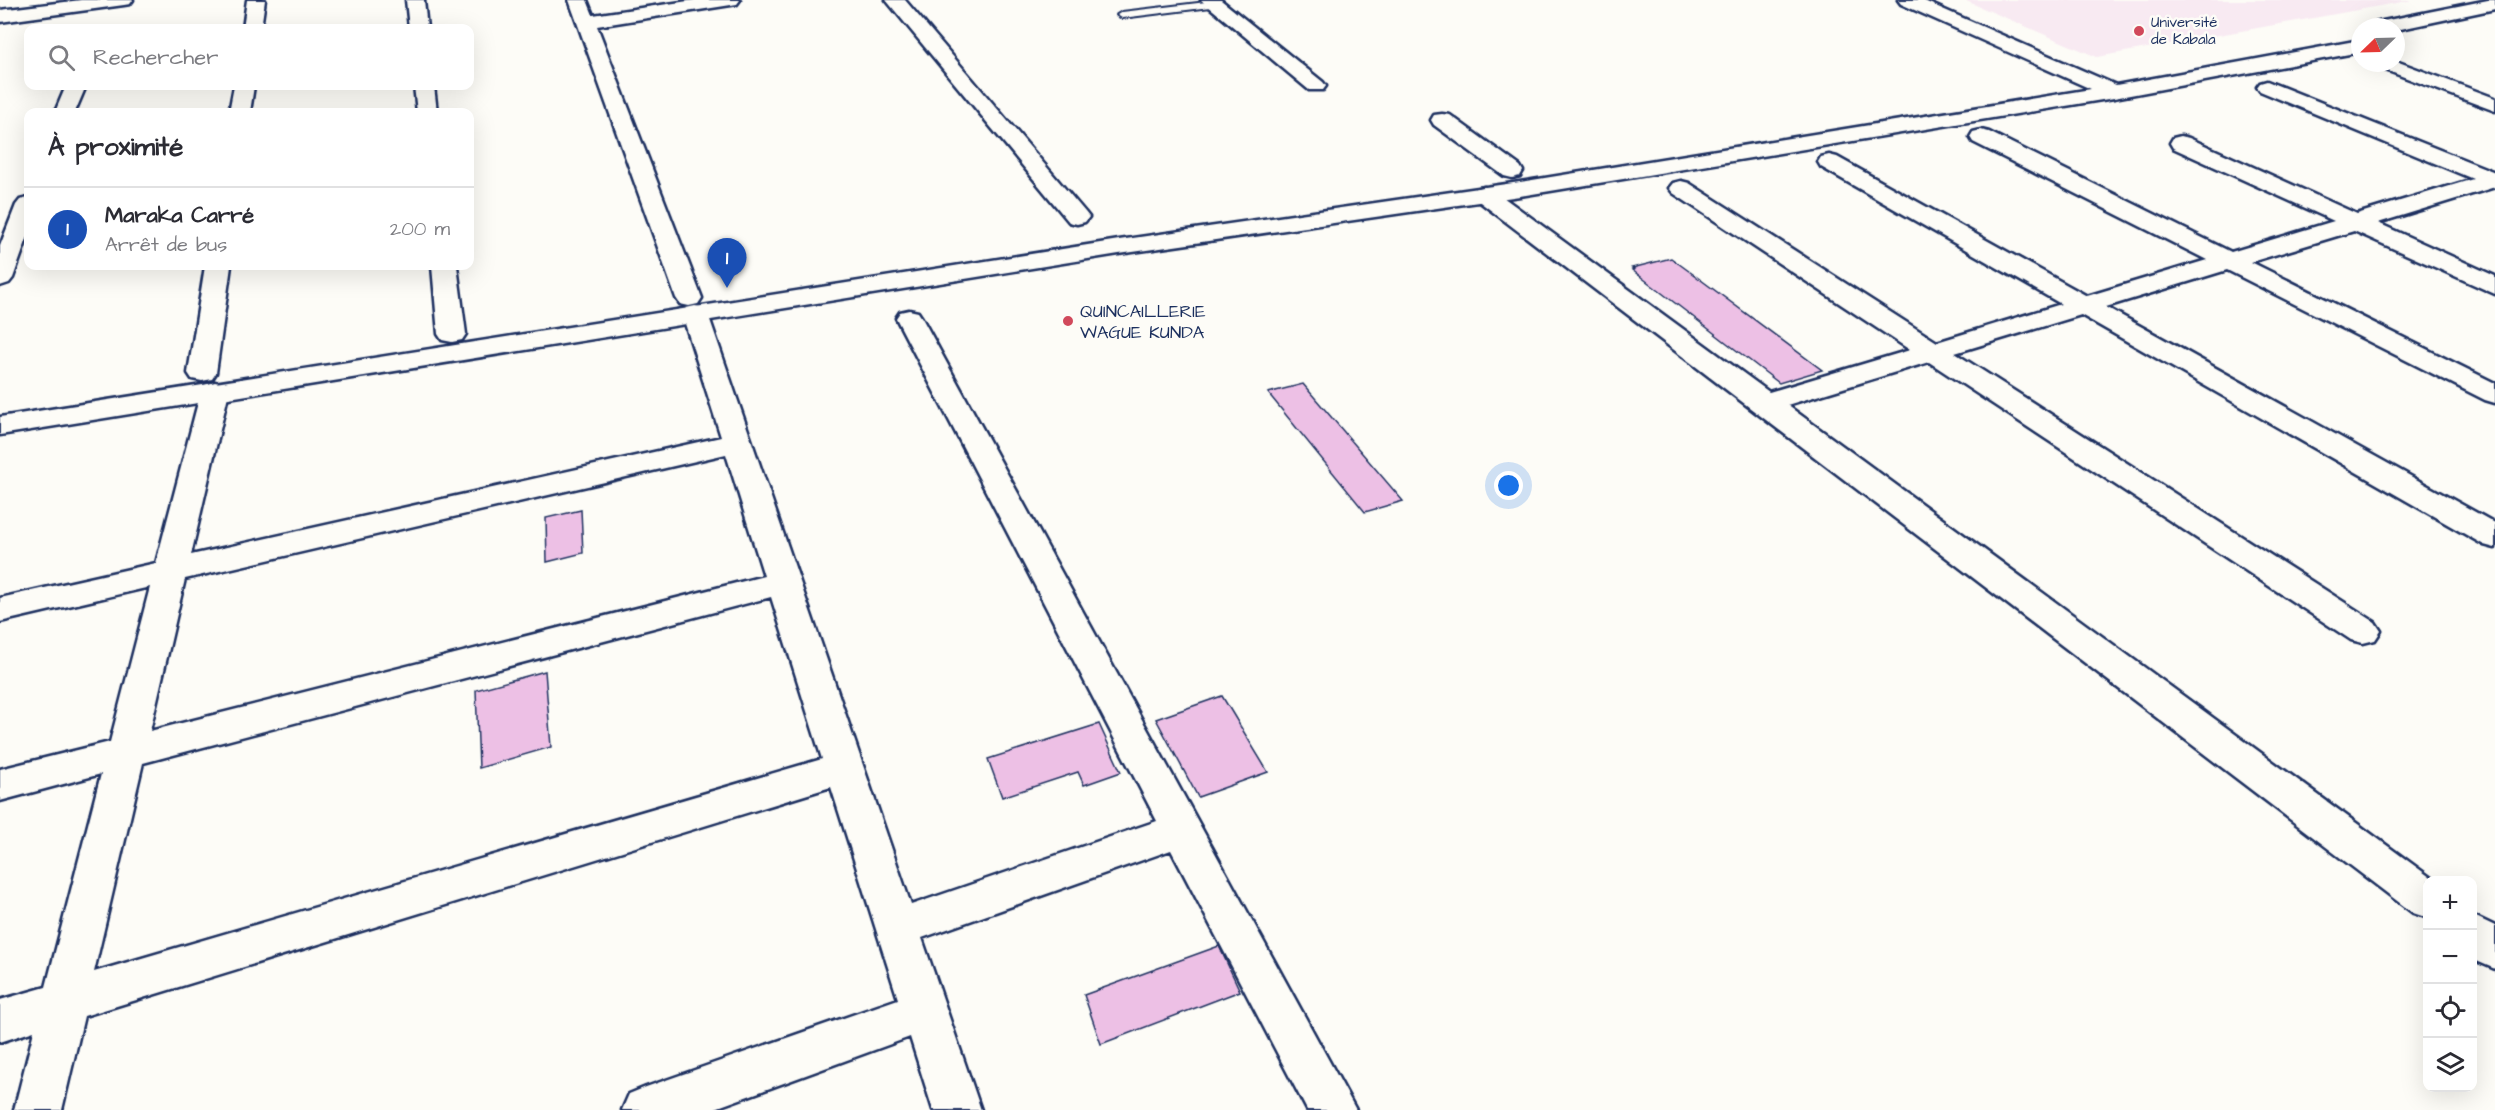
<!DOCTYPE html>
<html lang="fr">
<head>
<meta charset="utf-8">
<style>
	body { margin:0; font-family:"Architects Daughter",sans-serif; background:#f7f7f7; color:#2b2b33 }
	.controls { position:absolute; right:18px; bottom:18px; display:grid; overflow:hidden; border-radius:12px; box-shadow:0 6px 24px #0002 }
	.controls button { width:54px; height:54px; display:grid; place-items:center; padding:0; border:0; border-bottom:2px solid #e1e1e2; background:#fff; color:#2b2b33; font:30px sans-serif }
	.compass { position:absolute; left:2351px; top:18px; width:54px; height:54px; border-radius:50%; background:#fff; box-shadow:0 6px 24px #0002; rotate:247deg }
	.you { position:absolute; left:1509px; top:486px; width:21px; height:21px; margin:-15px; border:4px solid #fff; border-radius:50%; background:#1a73e8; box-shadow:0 0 0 9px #1a73e833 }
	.badge { display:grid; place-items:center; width:39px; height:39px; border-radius:50%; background:#1a73e8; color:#fff; font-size:20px; font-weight:700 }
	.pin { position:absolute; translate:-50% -50px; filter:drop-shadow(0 2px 3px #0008) }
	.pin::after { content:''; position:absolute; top:32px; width:21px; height:18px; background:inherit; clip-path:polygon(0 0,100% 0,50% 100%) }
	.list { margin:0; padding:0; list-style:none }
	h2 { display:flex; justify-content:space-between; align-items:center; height:78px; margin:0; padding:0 24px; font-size:26px }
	h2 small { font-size:20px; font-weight:400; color:#7c7c81 }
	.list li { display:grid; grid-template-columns:39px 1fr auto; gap:18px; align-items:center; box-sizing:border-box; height:84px; padding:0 24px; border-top:2px solid #e1e1e2 }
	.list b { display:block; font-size:22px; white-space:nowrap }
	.list p { margin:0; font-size:20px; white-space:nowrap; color:#7c7c81 }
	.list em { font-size:20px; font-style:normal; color:#7c7c81 }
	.icon { flex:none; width:33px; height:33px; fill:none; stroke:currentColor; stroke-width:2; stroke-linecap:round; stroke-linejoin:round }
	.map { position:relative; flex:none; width:2495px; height:1110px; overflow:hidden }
	.search { position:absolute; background:#fff; box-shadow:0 6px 24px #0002; left:24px; top:24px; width:450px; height:66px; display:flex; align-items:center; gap:15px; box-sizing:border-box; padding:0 21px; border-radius:12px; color:#7c7c81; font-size:22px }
	.panel { position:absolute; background:#fff; box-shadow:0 6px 24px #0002; left:24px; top:108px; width:450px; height:162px; border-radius:12px }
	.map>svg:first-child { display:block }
	.built { fill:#f8eaf2 }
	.building { fill:#edc0e5; stroke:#1b2f5e; stroke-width:1.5 }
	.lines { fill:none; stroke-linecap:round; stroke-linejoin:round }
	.lane-casing { stroke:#1b2f5e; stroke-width:4 }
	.street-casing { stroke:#1b2f5e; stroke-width:5 }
	.secondary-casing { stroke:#1b2f5e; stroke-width:5 }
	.lane { fill:#fdfcf7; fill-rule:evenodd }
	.street { fill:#fdfcf7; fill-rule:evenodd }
	.secondary { fill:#fdfcf7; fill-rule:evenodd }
	.poi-dot { fill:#d1495b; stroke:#fdfcf7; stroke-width:2 }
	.labels { text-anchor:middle; stroke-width:5; stroke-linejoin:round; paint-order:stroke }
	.far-poi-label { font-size:15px; fill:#1b2f5e; stroke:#fdfcf7; text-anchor:start }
	.poi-label { font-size:18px; fill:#1b2f5e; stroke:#fdfcf7; text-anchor:start }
</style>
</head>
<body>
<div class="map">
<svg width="2495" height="1110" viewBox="0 0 2495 1110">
	<rect width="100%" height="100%" fill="#fdfcf7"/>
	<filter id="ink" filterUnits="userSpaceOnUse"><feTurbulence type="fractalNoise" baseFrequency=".0167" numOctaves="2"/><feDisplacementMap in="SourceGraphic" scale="12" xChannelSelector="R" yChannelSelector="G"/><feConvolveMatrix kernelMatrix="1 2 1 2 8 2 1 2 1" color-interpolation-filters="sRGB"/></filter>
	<g filter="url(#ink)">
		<path class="built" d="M1964,0h449l-316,57z"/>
		<path class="building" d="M1671,258l26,19 125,93 -43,13 -147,-113 2,-1 -2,-1z
			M1303,384l100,117 -38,11 -97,-119z
			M581,510l2,43 -36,9 -1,-44z
			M545,671l6,76 -72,21 -3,-78z
			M1222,696l46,76 -70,25 -42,-78z
			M1099,724l22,48 -37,13 -6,-13 -76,25 -14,-38z
			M1219,946l21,45 -139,53 -17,-49z"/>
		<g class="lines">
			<defs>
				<path id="lane" d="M1215,1l4,1v4l-97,12 -5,-3 5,-3z"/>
				<path id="street" d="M81,0h52l-3,4 -6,1 -124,17v-12z
					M247,0h18l-4,28h-18z
					M406,0h18l3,28h-18z
					M569,0h18l6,15 102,-15h45l-3,4 -6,1 -134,21 105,272 -4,6 -9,2 -9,-2 -4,-6z
					M886,0h19l180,212 4,5 -4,5 -8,2 -8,-2z
					M1201,0h20l102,82 3,4 -3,4h-14z
					M2396,61l99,37v13l-115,-43 -3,-4 19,-1z
					M2267,81l228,91v15l-117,36 117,53v18l-141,-63 -103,31 244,121v20l-10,-3 -258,-130 -121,37 389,216v25l-11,-3 -403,-230 -126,38 420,269 6,9 -6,9 -12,3 -12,-3 -422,-278 -142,43 647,475h-6v38l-15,-5 -937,-714 -4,-5 4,-5 8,-2 8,2 277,203 141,-42 -237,-157 -4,-5 4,-5 8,-2 8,2 248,159 124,-38 -240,-137 -3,-5 3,-5 8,-2 8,2 250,139 120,-36 -234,-118 -3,-5 3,-5 8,-2 8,2 242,120 103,-31 -161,-73 -3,-5 3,-5 8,-2 8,2 168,76 116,-35 -213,-88 -3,-4 3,-4z
					M66,86h20l-11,26h-20z
					M234,86h20l-4,26h-21z
					M414,86h20l3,26h-20z
					M1442,114l8,1 70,51 3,5 -3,5 -8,2 -8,-2 -70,-51 -3,-5 3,-5z
					M28,198v38l-15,42 -4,5 -9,3v-40l16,-41 4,-5z
					M205,266h26l-15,107 -4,6 -10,2 -10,-2 -4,-6z
					M432,266h25l9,68 -4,6 -10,2 -10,-2 -4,-6z
					M695,306l9,2 4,6 203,591 246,-84 -261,-503 4,-6 9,-2 9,2 4,6 434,792h-49l-136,-260 -249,88 59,172h-48l-23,-73 -200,73h-88l7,-16 17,-7 252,-88 -67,-212 -747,229 -22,94h-48l20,-79 -34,11v-42l46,-13 55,-213 -101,27v-32l110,-27 40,-155 -150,35v-24l156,-35 45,-172 4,-6 10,-3 10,3 4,6 -38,164 530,-118 -39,-123 4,-6zM726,454l38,122 -614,155 35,-152zM771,597l51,162 -728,213 49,-209z
					M2472,915l23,11v43l-23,-10z"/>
				<path id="secondary" d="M1898,0h24l194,85 244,-45v12l-246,46 -594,98 -401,58 -1119,181v-18l1119,-177 401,-58 571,-93 -190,-85z
					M2488,0h7v9l-99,21v-3h-22l2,-4 7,-2z"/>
			</defs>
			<use href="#lane" class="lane-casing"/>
			<use href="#street" class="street-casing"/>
			<use href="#secondary" class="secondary-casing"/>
			<use href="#lane" class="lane"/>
			<use href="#street" class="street"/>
			<use href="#secondary" class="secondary"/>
		</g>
	</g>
	<g class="poi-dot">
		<circle cx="2139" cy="31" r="6"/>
		<circle cx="1068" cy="321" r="6"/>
	</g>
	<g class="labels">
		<g class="far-poi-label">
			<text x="2151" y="27">Université<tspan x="2151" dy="17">de Kabala</tspan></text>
		</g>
		<g class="poi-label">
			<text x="1080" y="317">QUINCAILLERIE<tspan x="1080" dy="21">WAGUE KUNDA</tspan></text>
		</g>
	</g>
</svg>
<div class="controls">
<button>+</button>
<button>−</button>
<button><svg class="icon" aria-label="locate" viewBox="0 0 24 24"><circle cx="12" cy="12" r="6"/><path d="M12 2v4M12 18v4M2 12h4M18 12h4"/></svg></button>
<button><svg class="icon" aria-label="layers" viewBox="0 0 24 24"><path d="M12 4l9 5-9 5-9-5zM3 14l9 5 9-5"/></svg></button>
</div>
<svg class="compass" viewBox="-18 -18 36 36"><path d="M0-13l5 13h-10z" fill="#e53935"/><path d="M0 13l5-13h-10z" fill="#7c7c81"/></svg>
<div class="you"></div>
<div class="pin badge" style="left:727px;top:288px;background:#1a4fb4">1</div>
<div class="search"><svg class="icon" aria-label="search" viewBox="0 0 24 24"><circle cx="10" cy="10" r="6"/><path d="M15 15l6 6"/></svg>Rechercher</div>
<section class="panel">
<h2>À proximité<small></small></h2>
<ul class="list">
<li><span class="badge" style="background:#1a4fb4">1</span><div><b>Maraka Carré</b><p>Arrêt de bus</p></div><em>200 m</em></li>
</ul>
</section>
</div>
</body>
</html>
